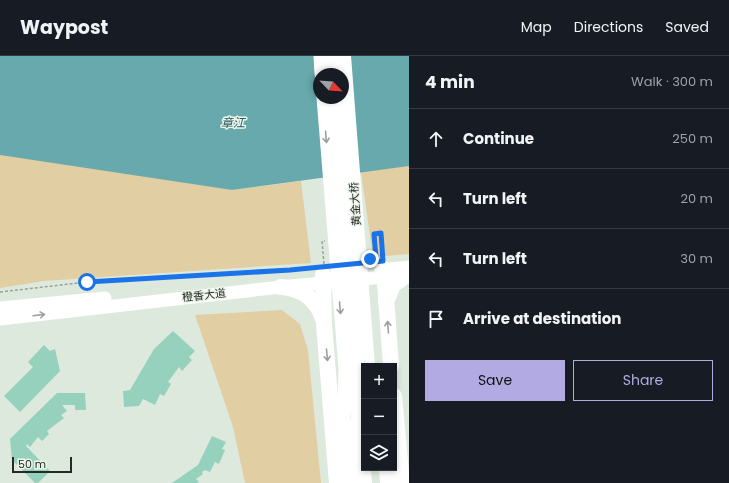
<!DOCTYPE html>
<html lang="en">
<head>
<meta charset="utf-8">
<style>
	body { margin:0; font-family:Poppins,"Noto Sans SC",sans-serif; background:#242831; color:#f1f3f6 }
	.controls { position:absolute; right:12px; bottom:12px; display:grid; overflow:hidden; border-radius:0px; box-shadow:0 2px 6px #0003 }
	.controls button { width:36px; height:36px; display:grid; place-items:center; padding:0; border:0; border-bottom:1px solid #363941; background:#171b24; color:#f1f3f6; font:20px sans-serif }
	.compass { position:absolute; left:313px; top:12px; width:36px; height:36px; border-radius:50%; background:#171b24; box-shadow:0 2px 6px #0003; rotate:115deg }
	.scale { position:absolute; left:12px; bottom:10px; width:60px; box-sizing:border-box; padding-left:4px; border:2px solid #262925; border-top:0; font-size:11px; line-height:14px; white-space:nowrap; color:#262925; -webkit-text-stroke:3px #ecf6eb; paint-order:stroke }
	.stop { position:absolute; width:12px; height:12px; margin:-9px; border:3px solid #1a73e8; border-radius:50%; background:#fff }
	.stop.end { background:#1a73e8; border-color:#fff; box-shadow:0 1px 4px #0008 }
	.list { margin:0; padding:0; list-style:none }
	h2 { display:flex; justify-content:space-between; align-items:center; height:52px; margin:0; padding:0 16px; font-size:17px }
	h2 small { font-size:13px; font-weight:400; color:#9ea1a6 }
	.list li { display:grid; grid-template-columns:26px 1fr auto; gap:12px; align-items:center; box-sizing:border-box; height:60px; padding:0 16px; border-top:1px solid #363941 }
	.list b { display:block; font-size:15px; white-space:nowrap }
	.list em { font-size:13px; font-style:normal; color:#9ea1a6 }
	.actions { display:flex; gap:8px; padding:12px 16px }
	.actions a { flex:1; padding:9px 0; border:1px solid #b2aae2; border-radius:0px; text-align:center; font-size:14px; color:#b2aae2 }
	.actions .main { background:#b2aae2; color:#111 }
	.icon { flex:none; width:22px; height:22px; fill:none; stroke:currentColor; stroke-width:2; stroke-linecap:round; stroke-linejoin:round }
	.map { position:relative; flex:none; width:409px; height:427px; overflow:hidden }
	header { display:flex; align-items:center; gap:24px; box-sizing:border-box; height:56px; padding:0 20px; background:#171b24; border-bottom:1px solid #363941 }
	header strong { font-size:19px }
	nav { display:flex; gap:22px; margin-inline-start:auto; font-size:14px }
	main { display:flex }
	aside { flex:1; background:#171b24 }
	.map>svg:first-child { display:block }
	.green { fill:#e2cea3 }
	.water { fill:#67a9ac; fill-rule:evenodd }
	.building { fill:#96d1bd }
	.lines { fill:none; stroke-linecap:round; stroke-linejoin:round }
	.path { stroke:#99a198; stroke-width:1.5; stroke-dasharray:3 2; stroke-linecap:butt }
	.secondary { stroke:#fff; stroke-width:13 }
	.highway { stroke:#fff; stroke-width:16 }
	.oneway { stroke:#9d9f9d }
	.route { stroke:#1a73e8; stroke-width:5 }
	.labels { text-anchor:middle; stroke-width:3; stroke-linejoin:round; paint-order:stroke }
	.street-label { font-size:11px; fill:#262925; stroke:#ecf6eb }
	.water-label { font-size:12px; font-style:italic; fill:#255d60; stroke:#ecf6eb }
</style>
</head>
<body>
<header>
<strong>Waypost</strong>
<nav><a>Map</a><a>Directions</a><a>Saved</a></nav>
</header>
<main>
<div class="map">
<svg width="409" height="427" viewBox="0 0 409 427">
	<rect width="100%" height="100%" fill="#dee9de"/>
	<path class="green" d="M6,98l226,36 69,-9 10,82 -267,18 -44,7v-133z
		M409,110v88l-36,3 -12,-85z
		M282,254l18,14 8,26 13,133h-76l-12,-56 -38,-112z"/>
	<path class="water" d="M0,0h409v110l-177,24 -232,-35zM319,18h24v24h-24z"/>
	<path class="building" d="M173,275l22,20 -6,6 3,3 -10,11 -3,-4 -11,15 3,2 -7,12 -4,-2 -5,11 -12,-6 -4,7 -15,1 -1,-16 7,-1 24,-41z
		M44,289l6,6 5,-2 5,22 -40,41 -16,-16 29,-29 -5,-5z
		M57,337h28l1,17h-11v-5h-13l5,6 -6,4 3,3 -17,13 2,3 -7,7 -4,-4 -8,10 -3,-3 -1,2 24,25 -12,12h-3l-23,-23 -2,-21z
		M212,380l14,6 -4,7 3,1 -6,14 -4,-2 -5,10 -5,-2 -3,2 1,2 -7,5 3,3 -2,1h-25l26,-18z"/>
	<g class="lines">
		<path class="path" d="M371,202h5l-2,-24 7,-1 2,25
			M324,208l-2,-23h3
			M0,236l87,-10 227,-15"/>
		<path class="secondary" d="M320,0l1,18
			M323,42l22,270 -2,71
			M381,214l28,-3
			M0,252l105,-10
			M0,263l281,-32 113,-11"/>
		<path class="highway" d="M329,0l2,18
			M343,0l24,310
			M333,42l31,385
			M384,213l7,97
			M323,219l1,49 13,159
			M281,231c21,1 36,13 42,32
			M386,246l7,-17 15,-11
			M394,340l8,87
			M387,412l1,15
			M350,427l-1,-21 1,-35"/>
	</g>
	<defs><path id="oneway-shaft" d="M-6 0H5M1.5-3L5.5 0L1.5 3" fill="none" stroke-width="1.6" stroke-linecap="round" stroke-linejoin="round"/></defs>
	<g class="oneway">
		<use href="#oneway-shaft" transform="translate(326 81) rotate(86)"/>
		<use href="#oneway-shaft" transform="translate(340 252) rotate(85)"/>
		<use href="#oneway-shaft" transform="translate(39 259) rotate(-7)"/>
		<use href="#oneway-shaft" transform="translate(388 271) rotate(-95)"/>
		<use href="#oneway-shaft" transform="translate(327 299) rotate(85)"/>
	</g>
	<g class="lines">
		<path class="route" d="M87,226l203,-12 93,-9 -2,-28 -7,1 2,24 -6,1"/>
	</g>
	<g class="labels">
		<g class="street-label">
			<text transform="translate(355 148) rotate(-94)" y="4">黄金大桥</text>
			<text transform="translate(204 239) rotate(-6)" y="4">橙香大道</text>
		</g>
		<g class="water-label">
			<text x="233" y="71">章江</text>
		</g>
	</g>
</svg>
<div class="controls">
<button>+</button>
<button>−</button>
<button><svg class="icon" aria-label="layers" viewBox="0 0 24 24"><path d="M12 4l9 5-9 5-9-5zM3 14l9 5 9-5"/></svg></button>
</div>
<svg class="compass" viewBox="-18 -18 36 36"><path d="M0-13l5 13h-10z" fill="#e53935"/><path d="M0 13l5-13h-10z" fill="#9ea1a6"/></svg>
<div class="scale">50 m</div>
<div class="stop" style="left:87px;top:226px"></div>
<div class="stop end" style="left:370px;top:203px"></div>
</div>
<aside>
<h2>4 min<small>Walk · 300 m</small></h2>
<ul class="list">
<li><svg class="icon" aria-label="ahead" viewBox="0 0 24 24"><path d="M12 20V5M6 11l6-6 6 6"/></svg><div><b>Continue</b></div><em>250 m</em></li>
<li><svg class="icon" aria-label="left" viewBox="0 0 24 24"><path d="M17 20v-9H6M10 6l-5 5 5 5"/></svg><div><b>Turn left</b></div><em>20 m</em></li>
<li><svg class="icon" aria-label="left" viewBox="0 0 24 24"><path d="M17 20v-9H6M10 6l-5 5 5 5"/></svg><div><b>Turn left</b></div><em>30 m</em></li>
<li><svg class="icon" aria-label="arrive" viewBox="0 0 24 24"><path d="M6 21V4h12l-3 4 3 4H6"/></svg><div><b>Arrive at destination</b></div></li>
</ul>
<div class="actions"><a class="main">Save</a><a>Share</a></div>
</aside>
</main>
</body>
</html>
